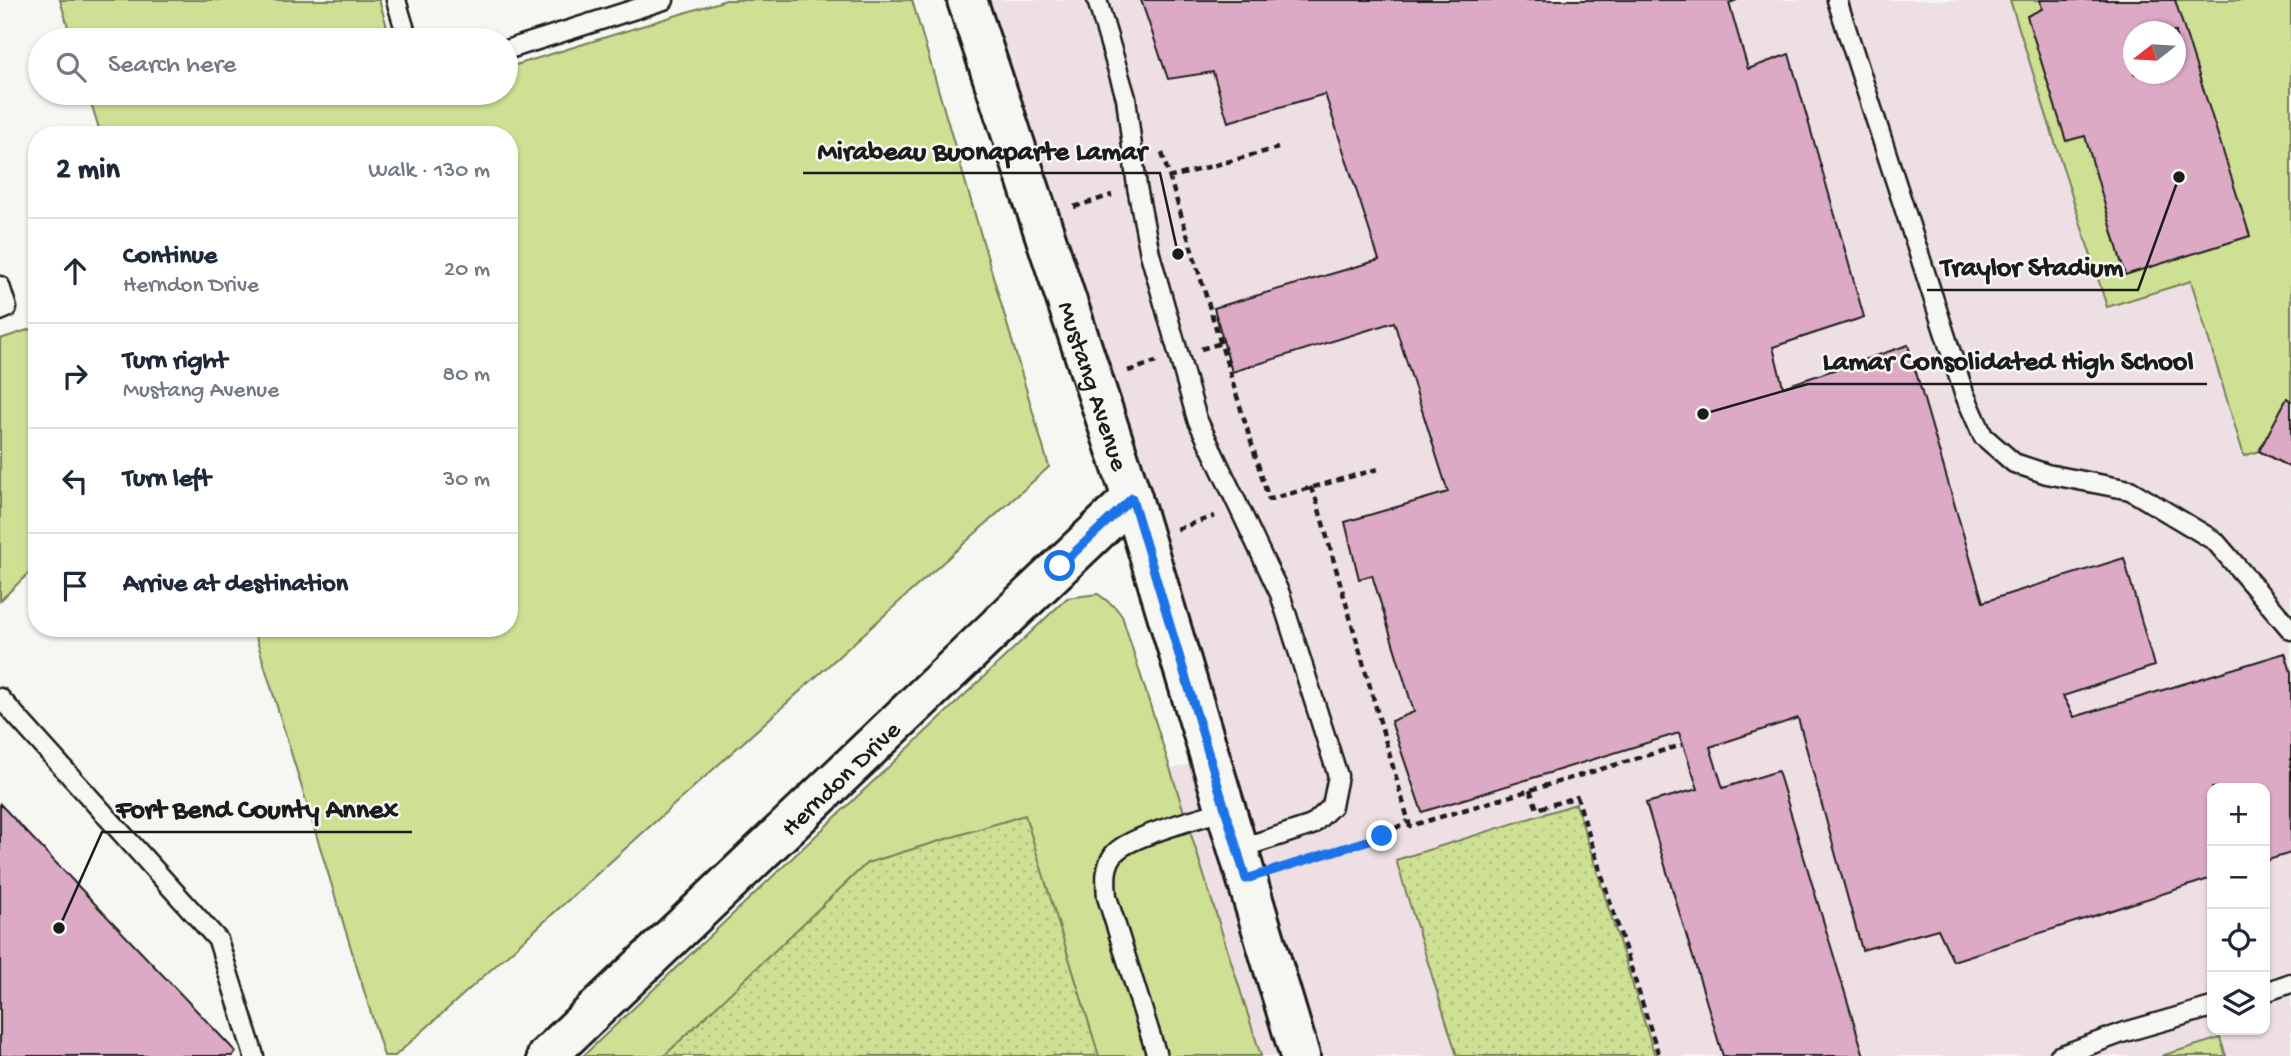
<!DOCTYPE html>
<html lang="en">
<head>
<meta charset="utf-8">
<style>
	body { margin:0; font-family:"Gochi Hand",sans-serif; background:#f6f6f7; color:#1f2937 }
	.controls { position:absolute; right:21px; bottom:21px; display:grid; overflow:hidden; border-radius:14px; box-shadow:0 2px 5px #0004 }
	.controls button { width:63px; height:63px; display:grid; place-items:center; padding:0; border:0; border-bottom:2px solid #e0e1e3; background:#fff; color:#1f2937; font:35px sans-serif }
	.compass { position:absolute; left:2123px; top:21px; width:63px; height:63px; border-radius:50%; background:#fff; box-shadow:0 2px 5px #0004; rotate:253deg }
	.stop { position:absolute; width:21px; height:21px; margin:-16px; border:5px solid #1a73e8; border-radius:50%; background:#fff }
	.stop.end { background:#1a73e8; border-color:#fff; box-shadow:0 2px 7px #0008 }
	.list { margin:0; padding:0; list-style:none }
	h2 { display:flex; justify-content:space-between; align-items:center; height:91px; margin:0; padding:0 28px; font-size:30px }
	h2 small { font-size:23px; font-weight:400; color:#747a83 }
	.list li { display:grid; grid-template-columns:46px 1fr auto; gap:21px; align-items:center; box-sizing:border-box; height:105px; padding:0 28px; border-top:2px solid #e0e1e3 }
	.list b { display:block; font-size:26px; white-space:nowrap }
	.list p { margin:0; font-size:23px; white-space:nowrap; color:#747a83 }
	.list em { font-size:23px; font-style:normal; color:#747a83 }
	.icon { flex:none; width:38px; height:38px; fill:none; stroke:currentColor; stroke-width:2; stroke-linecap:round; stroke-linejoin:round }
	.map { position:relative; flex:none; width:2291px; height:1056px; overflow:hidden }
	.search { position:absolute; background:#fff; box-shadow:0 2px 5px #0004; left:28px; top:28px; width:490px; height:77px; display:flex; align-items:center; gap:18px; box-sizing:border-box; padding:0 24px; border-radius:38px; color:#747a83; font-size:26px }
	.panel { position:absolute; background:#fff; box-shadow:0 2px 5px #0004; left:28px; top:126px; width:490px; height:511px; border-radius:28px }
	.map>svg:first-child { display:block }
	.built { fill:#eedfe5; fill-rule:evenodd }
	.grass { fill:#cde094; stroke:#747e58; stroke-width:2; fill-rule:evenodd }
	.park { fill:url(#park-dots); stroke:#747e58; stroke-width:2 }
	.building { fill:#ddaac6; stroke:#1c1c1c; stroke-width:2; fill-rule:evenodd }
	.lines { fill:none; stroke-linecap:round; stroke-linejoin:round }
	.lane-casing { stroke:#1c1c1c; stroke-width:23 }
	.secondary-casing { stroke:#1c1c1c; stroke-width:44 }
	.path { stroke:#1c1c1c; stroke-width:4.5; stroke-dasharray:7 5; stroke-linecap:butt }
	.lane { stroke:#f6f6f2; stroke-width:18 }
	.secondary { stroke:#f6f6f2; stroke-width:38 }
	.route { stroke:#1a73e8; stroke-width:9 }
	.labels { text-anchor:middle; stroke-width:5; stroke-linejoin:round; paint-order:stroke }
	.street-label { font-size:26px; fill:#1c1c1c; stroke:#f6f6f2 }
	.leader { fill:none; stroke:#1c1c1c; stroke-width:2.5 }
	.callout-dot { fill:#1c1c1c; stroke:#f6f6f2; stroke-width:2.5 }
	.callout-label { font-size:28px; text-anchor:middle; font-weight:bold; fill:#1c1c1c; stroke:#f6f6f2; stroke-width:5; stroke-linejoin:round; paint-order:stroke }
</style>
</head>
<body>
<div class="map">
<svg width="2291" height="1056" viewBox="0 0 2291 1056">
	<defs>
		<pattern id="park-dots" width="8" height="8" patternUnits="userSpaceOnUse" patternTransform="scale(1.75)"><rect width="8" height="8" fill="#cde094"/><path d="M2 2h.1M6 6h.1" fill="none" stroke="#afc07f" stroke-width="1.8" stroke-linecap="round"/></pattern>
	</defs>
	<rect width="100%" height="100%" fill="#f6f6f2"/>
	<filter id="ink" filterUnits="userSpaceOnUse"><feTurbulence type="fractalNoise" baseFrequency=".0143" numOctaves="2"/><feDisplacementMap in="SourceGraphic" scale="14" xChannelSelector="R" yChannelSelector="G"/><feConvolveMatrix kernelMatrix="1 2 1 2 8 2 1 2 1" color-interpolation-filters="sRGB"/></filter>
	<g filter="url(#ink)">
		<path class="built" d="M986,0h1305v1056h-1626l202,-193 354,-109zM2134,32h42v42h-42zM2212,788h53v242h-53z"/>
		<path class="grass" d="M60,0h319l12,40h-319z
			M726,0h186l137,467 -654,589h-11l-131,-428h256v-493h-408l-13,-42h319l2,4 15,-4h82v-25z
			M2010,0h281v468l-32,-17 -15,5 -53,-175 -84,26zM2134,32h42v42h-42z
			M37,327v238l-37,36v-262z
			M1098,594l17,13 7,9 139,440h-678l484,-458z
			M2220,1038l6,18h-65z"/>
		<path class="park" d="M1576,804l79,252h-198l-61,-196z
			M1025,815l74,241h-435l203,-193z"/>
		<path class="building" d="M1141,0h596l-8,3 19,66 41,-15 75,263 -91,30 10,40 125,-42 75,257 141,-44 30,108 -91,30 11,21 211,-64 6,19v181l-26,8v-73h-53v90l-259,83 -15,-32 -76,21 -64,-232 -88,29 13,41 55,-17 86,285h-141l-77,-253 52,-14 -19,-56 -257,79 -31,-91 23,-9 -42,-137 -13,4 -14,-57 103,-30 -54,-170 -162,50 -18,-64 165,-48 -54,-166 -97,28 -15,-50 -45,7z
			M2040,0h135l75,236 -125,39 -40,-139 -19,5 -39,-125 15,-7zM2134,32h42v42h-42z
			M2287,398l4,3v67l-32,-17z
			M0,804l236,248 -4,4h-232z"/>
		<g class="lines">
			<defs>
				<path id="lane" d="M396,0l12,40
					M1097,0l29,98 11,89 13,67 47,165 83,175 58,182 -6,30 -20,19 -74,24
					M1837,0l127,393 19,43 31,27 33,11 83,16 85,51 76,89
					M506,50l158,-50
					M0,286l7,22 -7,3
					M0,698l218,242 36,116
					M2265,992l26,-9
					M1157,1056l-50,-159c-1,-15 -3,-30 7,-43 12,-17 89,-37 112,-44
					M2059,1056l66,-24 87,-25"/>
				<g id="secondary">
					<path id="s1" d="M967,0l165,498 168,558"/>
					<path id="s2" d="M547,1056l585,-558"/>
				</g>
			</defs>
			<use href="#lane" class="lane-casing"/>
			<use href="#secondary" class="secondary-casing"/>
			<path class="path" d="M1162,153l107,347
				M1168,178l110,-30
				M1074,207l38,-12
				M1201,349l20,-6
				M1128,371l28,-9
				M1310,487l6,12 94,327 272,-81
				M1267,500l111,-31
				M1177,529l38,-13
				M1530,790l7,19 40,-12 82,259
				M1282,868l100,-32 26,-15"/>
			<use href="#lane" class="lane"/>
			<use href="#secondary" class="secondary"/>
		</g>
	</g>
	<g class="lines" filter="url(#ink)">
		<path class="route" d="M1060,566l72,-68 114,381 136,-43"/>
	</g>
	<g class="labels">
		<g class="street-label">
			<text dy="9" stroke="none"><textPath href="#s1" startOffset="406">Mustang Avenue</textPath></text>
			<text dy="9" stroke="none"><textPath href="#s2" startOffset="404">Herndon Drive</textPath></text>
		</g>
	</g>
	<path class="leader" d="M1178 254L1160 173H803M2179 177L2138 290H1927M1703 414L1808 384H2207M59 928L102 832H412"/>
	<g class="callout-dot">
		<circle cx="1178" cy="254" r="7"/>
		<circle cx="2179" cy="177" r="7"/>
		<circle cx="1703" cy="414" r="7"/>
		<circle cx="59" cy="928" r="7"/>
	</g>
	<g class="callout-label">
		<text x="982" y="159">Mirabeau Buonaparte Lamar</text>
		<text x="2032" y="275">Traylor Stadium</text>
		<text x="2008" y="369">Lamar Consolidated High School</text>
		<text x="257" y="817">Fort Bend County Annex</text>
	</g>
</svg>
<div class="controls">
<button>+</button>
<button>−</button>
<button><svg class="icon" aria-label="locate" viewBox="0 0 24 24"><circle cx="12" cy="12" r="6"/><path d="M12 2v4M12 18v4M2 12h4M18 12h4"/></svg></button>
<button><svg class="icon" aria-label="layers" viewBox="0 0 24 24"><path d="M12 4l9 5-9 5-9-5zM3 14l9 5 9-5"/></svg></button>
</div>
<svg class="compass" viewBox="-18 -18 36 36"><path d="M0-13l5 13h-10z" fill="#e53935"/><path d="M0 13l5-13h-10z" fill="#747a83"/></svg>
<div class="stop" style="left:1060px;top:566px"></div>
<div class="stop end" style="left:1382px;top:836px"></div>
<div class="search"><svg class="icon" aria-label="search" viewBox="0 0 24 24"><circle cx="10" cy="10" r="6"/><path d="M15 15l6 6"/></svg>Search here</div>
<section class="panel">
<h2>2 min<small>Walk · 130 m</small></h2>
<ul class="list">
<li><svg class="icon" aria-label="ahead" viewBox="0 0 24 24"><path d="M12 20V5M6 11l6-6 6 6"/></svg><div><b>Continue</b><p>Herndon Drive</p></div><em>20 m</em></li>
<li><svg class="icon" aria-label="right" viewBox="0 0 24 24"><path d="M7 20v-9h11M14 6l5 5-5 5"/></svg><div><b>Turn right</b><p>Mustang Avenue</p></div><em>80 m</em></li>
<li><svg class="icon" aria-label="left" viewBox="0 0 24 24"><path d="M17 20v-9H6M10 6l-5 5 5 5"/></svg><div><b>Turn left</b></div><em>30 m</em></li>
<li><svg class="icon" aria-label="arrive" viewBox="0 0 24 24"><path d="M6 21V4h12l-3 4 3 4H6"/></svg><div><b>Arrive at destination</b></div></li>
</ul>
</section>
</div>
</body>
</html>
